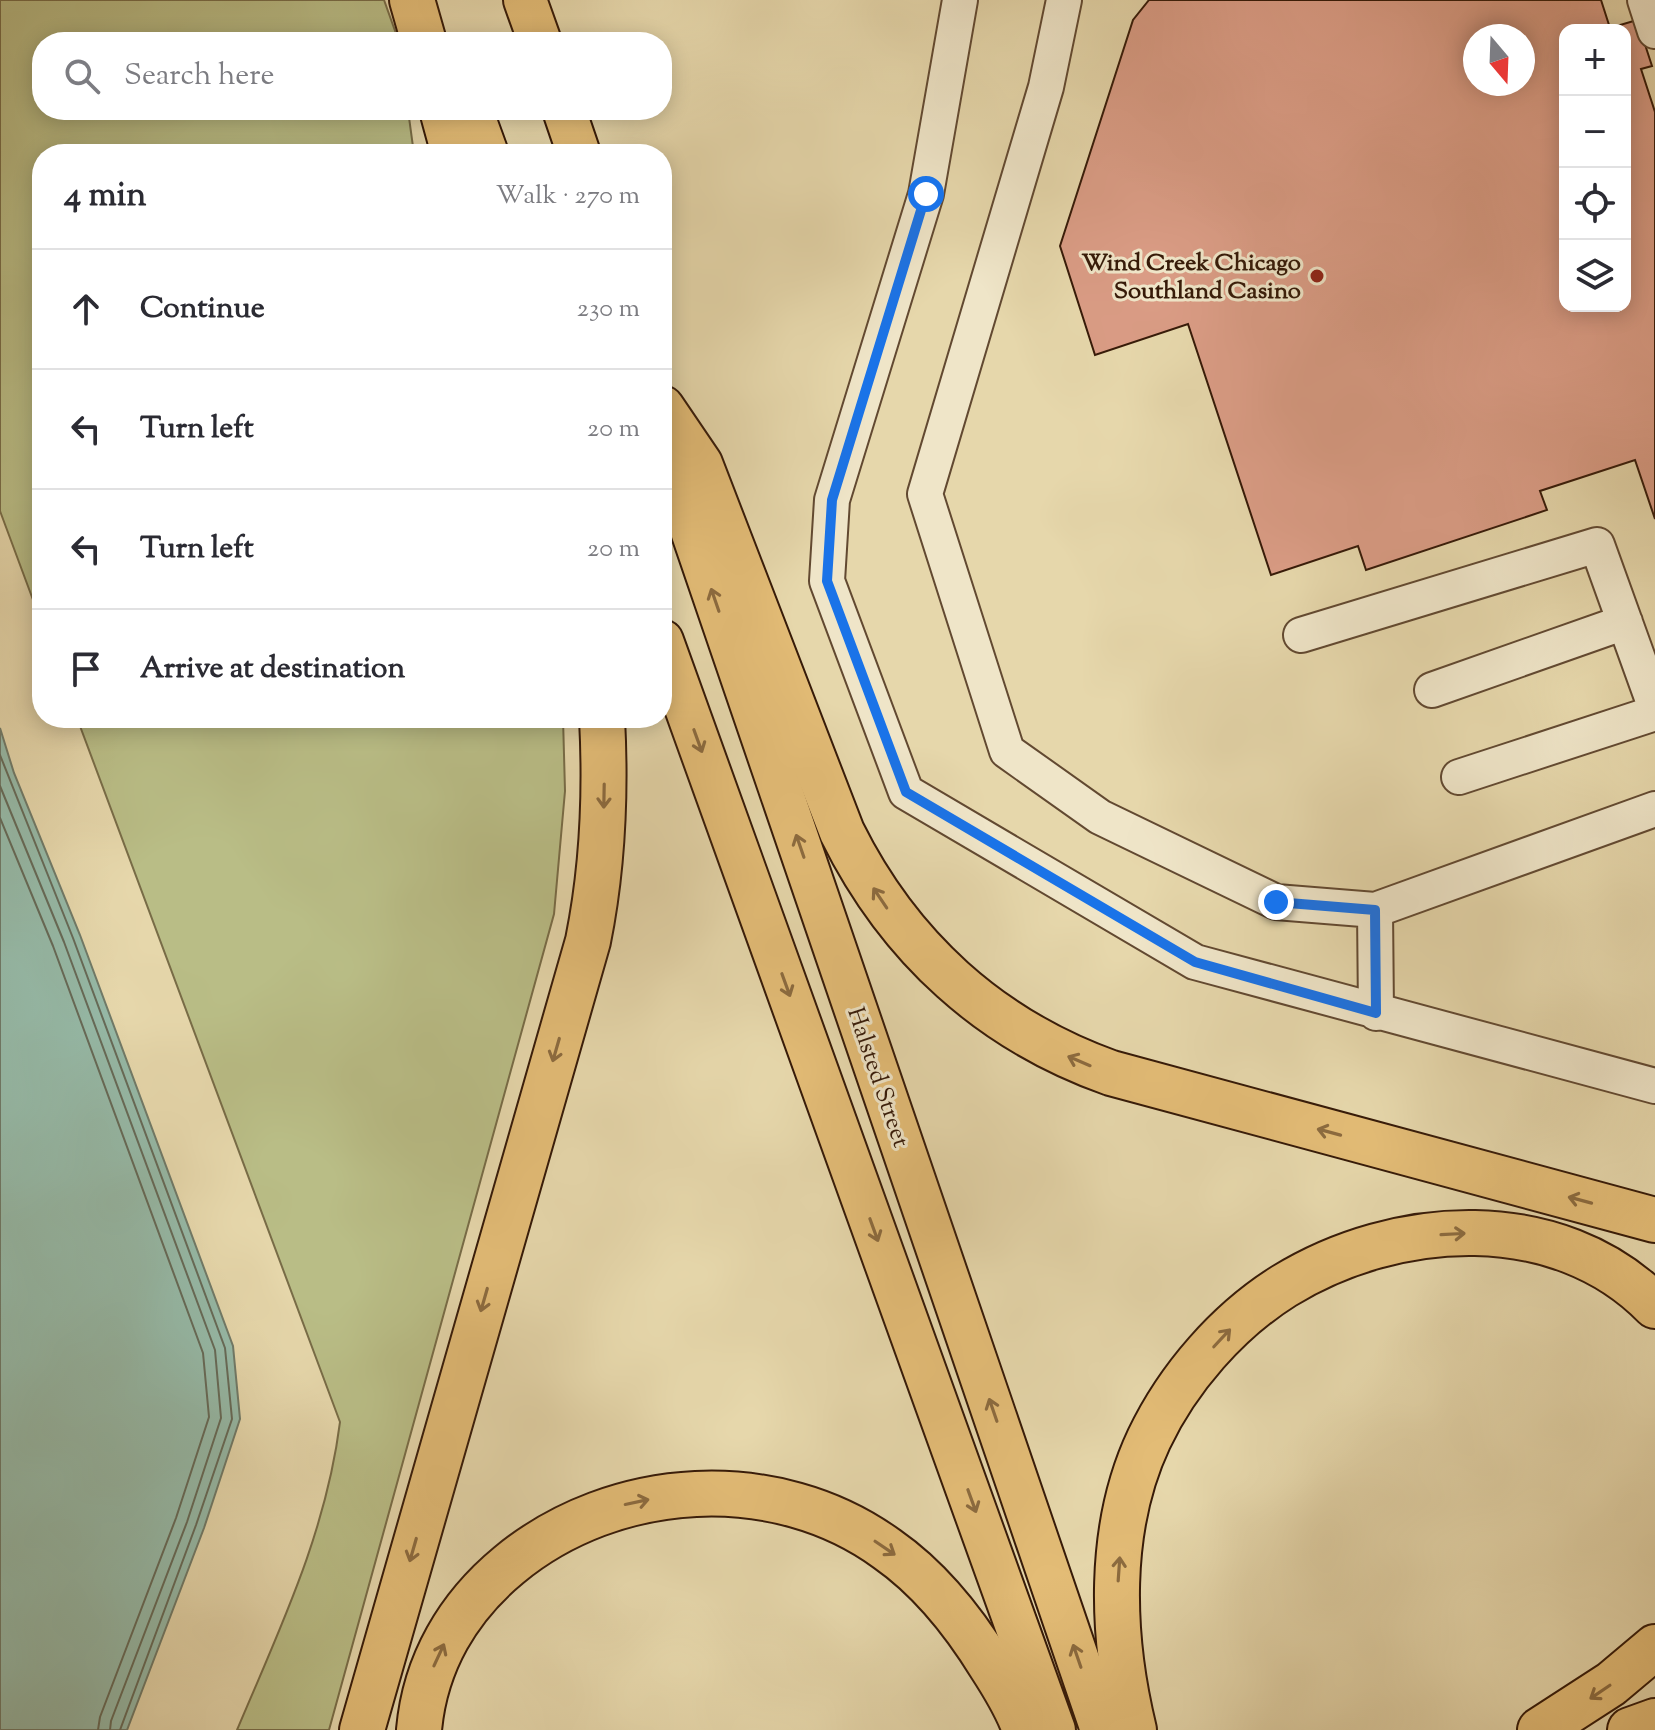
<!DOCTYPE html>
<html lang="en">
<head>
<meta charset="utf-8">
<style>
	body { margin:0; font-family:"Sorts Mill Goudy",serif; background:#f2f2f3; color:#2b2b33 }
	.controls { position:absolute; right:24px; top:24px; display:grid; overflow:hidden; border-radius:16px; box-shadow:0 4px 20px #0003 }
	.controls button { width:72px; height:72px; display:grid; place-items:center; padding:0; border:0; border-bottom:2px solid #e1e1e2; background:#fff; color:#2b2b33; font:40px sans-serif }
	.compass { position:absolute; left:1463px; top:24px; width:72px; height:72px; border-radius:50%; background:#fff; box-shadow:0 4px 20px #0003; rotate:161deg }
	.stop { position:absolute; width:24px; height:24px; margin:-18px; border:6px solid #1a73e8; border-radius:50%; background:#fff }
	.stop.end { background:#1a73e8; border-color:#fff; box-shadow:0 2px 8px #0008 }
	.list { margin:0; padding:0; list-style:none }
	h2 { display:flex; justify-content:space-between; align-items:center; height:104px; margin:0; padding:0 32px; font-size:34px }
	h2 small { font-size:26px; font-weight:400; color:#7c7c81 }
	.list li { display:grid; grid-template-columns:52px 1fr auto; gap:24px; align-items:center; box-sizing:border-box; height:120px; padding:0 32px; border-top:2px solid #e1e1e2 }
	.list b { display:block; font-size:30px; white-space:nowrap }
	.list em { font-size:26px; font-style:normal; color:#7c7c81 }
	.icon { flex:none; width:44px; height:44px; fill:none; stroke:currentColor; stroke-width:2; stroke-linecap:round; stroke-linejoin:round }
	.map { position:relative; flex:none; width:1655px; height:1730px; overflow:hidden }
	.search { position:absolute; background:#fff; box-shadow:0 4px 20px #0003; left:32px; top:32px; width:640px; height:88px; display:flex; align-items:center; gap:20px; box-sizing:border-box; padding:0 28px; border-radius:32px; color:#7c7c81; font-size:30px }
	.panel { position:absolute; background:#fff; box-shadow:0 4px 20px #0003; left:32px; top:144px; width:640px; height:584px; border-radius:32px }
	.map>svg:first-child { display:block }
	.green { fill:#b9bd86; stroke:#786c47; stroke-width:2 }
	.water { fill:#96baa8; stroke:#707a68; stroke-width:2 }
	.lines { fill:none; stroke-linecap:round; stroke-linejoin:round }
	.shore { stroke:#666a58; stroke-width:2 }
	.building { fill:#da9c85; stroke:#361a08; stroke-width:2; fill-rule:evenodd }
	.minor-casing { stroke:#624931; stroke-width:38 }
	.major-casing { stroke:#361a08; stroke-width:46 }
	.highway-casing { stroke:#361a08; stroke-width:48 }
	.minor { stroke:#efe5c8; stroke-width:34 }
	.major { stroke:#e3bc76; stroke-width:42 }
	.highway { stroke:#e3bc76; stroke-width:44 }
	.oneway { stroke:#8c6b3f }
	.route { stroke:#1a73e8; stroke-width:10 }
	.poi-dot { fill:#8f2418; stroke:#efe5c8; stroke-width:3 }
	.labels { text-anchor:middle; stroke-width:6; stroke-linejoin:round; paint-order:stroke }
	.poi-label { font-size:24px; font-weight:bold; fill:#361a08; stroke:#efe5c8; text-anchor:end }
	.street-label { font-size:24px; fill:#361a08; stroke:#efe5c8 }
</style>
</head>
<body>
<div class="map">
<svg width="1655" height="1730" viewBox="0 0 1655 1730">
	<rect width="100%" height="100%" fill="#e6d7ab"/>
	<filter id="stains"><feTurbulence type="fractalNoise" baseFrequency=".0025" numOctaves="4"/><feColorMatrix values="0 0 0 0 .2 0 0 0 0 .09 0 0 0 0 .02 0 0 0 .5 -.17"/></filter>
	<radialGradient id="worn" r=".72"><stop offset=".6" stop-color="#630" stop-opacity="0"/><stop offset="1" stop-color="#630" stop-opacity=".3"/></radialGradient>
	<path class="green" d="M0,0h384l15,42h-357v68h366l6,44h-372v470l-42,-113z
		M77,718h486l2,73 -11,123 -225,816h-92c43,-102 89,-197 103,-308z"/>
	<path class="water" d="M0,728l14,45 66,162 153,411 7,73 -36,109 -77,202h-127z"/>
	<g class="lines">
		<path class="shore" d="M0,755l73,183 152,410 7,71 -36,106 -76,205
			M0,786l64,156 151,408 6,68 -34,104 -76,199 -1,9
			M0,818l53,128 150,407 6,64 -33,101 -76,199 -2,13"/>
	</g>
	<path class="building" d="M1149,0h452l9,28 27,-8 15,46 -11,3 14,43v407l-20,-59 -95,31 7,19 -181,60 -8,-24 -87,29 -83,-251 -93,31 -35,-109 73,-226zM1565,30h60v276h-60zM1475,36h48v48h-48z"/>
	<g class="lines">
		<defs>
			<path id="minor" d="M960,0l-34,194 -94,306 -5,81 79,211 289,170 460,124
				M1064,0l-18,87 -121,407 82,257 93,66 176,85 99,8 280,-101
				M1645,0l10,31
				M1301,635l296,-90 58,161
				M1432,690l193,-68
				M1459,777l196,-64
				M1375,910l1,103"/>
			<path id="major" d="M525,0l15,42
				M471,110l16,44
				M564,110l15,44
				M662,421l12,57 428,1252
				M662,641l392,1089"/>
			<path id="highway" d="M412,0l12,42
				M442,110l12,44
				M662,408l38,56 142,368c57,115 148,198 269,241l544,147
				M362,1730l226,-789c15,-74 18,-147 14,-223
				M419,1730c6,-67 39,-123 90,-165 105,-87 267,-97 378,-16 43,30 77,73 104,117 13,20 26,41 34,64
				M1134,1730c-23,-94 -27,-202 15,-291 29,-61 79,-118 135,-153 112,-69 274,-79 371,20
				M1540,1730l71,-46 44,-37
				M1630,1730l25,-9"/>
		</defs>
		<use href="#minor" class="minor-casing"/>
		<use href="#major" class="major-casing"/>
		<use href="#highway" class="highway-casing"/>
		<use href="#minor" class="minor"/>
		<use href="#major" class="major"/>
		<use href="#highway" class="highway"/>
	</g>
	<defs><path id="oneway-shaft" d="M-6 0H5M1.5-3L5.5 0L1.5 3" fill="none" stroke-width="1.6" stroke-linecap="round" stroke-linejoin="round" transform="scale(2)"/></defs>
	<g class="oneway">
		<use href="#oneway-shaft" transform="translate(715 600) rotate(-109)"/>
		<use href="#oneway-shaft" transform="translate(698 741) rotate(70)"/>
		<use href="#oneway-shaft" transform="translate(604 796) rotate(91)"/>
		<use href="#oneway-shaft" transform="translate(800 846) rotate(-109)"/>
		<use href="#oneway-shaft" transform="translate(880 898) rotate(-124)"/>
		<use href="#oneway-shaft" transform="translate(786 985) rotate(70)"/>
		<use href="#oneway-shaft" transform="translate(556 1050) rotate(106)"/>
		<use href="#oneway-shaft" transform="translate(1079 1061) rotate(-157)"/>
		<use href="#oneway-shaft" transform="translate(1329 1132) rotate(-165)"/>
		<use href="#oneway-shaft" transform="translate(1580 1200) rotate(-165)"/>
		<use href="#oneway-shaft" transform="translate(874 1230) rotate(70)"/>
		<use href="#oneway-shaft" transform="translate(1453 1234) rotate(-3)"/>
		<use href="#oneway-shaft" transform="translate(484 1300) rotate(106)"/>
		<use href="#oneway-shaft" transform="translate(1222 1338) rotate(-47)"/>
		<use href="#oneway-shaft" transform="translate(993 1410) rotate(-109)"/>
		<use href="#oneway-shaft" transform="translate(972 1501) rotate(70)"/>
		<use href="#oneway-shaft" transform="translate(637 1502) rotate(-12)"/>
		<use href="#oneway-shaft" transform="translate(885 1548) rotate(34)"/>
		<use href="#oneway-shaft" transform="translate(413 1550) rotate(106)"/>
		<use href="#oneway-shaft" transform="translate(1119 1569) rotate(-86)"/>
		<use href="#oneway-shaft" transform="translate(439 1655) rotate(-65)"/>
		<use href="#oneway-shaft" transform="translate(1077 1656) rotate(-109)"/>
		<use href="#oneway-shaft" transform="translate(1600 1692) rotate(146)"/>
	</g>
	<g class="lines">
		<path class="route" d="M926,194l-94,306 -5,81 79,211 289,170 181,51 -1,-103 -99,-8"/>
	</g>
	<circle class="poi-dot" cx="1317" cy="276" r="8"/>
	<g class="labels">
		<g class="poi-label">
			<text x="1301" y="270">Wind Creek Chicago<tspan x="1301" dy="28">Southland Casino</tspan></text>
		</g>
		<g class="street-label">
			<text transform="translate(879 1077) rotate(71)" y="8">Halsted Street</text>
		</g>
	</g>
	<rect width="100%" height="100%" filter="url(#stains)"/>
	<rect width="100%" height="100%" fill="url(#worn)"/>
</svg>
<div class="controls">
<button>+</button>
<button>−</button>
<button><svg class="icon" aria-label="locate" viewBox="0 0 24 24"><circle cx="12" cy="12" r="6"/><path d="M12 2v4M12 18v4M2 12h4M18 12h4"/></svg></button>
<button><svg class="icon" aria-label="layers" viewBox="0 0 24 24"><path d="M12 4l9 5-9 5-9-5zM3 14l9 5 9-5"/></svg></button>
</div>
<svg class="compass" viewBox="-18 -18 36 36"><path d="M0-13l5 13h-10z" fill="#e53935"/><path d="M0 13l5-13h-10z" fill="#7c7c81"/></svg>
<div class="stop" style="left:926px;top:194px"></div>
<div class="stop end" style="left:1276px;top:902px"></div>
<div class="search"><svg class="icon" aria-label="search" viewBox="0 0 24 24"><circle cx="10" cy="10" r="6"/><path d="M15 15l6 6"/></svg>Search here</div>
<section class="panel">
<h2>4 min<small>Walk · 270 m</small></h2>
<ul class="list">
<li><svg class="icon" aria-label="ahead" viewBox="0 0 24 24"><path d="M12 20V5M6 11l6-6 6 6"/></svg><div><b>Continue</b></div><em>230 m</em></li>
<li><svg class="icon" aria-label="left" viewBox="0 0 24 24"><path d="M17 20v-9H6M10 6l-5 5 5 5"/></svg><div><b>Turn left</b></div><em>20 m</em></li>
<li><svg class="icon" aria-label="left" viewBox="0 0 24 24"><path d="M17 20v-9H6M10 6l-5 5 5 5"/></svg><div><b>Turn left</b></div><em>20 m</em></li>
<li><svg class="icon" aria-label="arrive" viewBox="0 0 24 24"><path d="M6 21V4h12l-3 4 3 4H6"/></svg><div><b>Arrive at destination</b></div></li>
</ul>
</section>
</div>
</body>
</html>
